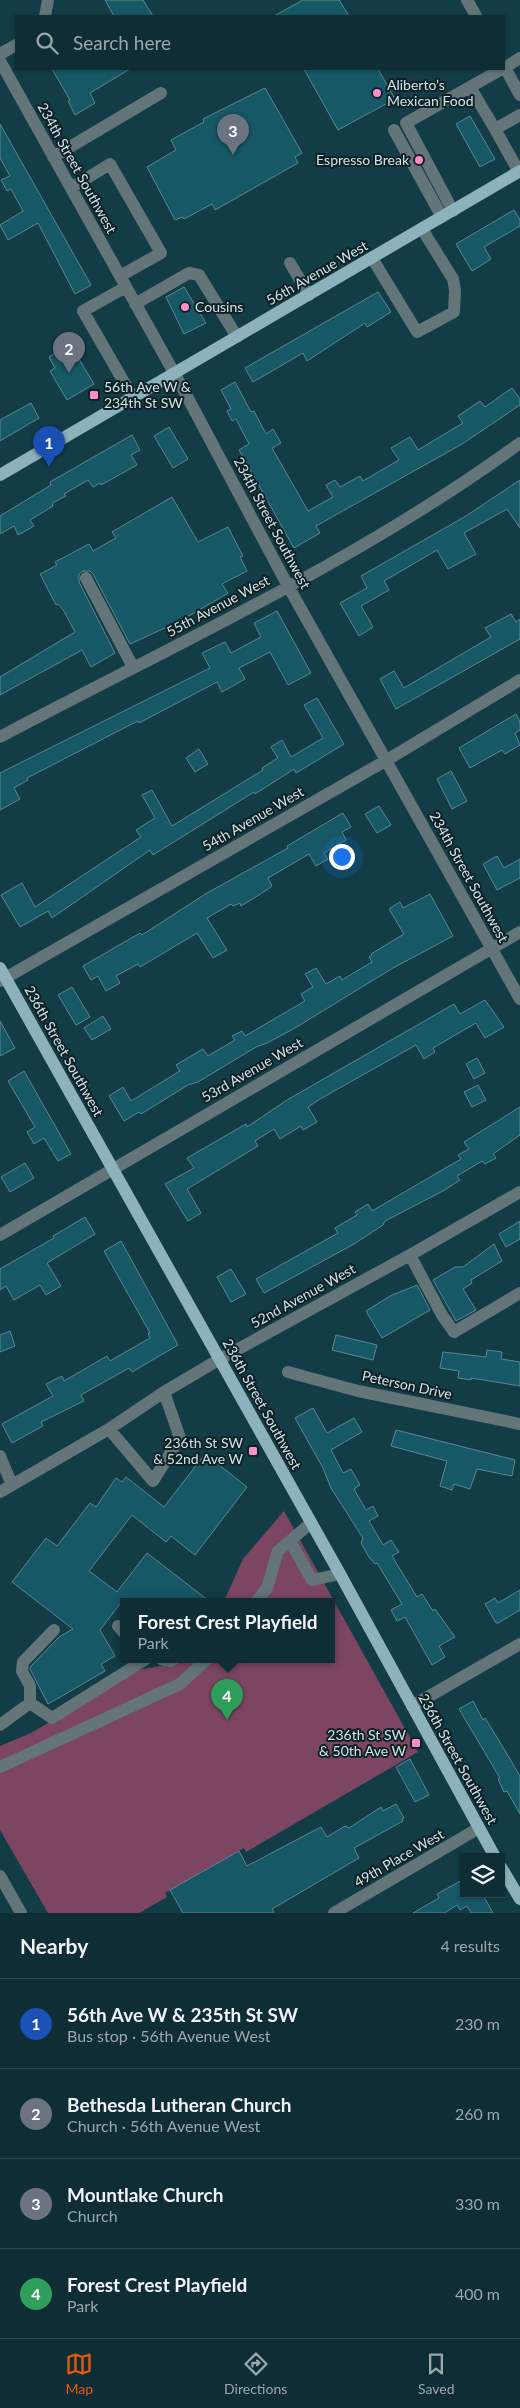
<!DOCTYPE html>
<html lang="en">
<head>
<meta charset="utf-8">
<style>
	body { margin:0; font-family:Lato,sans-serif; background:#1c3940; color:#f1f3f6 }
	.controls { position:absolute; right:15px; bottom:15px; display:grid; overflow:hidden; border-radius:0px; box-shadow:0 1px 4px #0004 }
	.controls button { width:45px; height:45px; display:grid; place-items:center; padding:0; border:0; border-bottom:1px solid #2e494f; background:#0e2d34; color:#f1f3f6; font:25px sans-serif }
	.you { position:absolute; left:341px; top:856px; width:18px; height:18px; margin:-12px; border:4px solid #fff; border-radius:50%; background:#1a73e8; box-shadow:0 0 0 8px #1a73e833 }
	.badge { display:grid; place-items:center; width:32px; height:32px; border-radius:50%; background:#ea580c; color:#fff; font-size:16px; font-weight:700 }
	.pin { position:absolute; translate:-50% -41px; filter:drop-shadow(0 1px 2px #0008) }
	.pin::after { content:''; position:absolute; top:26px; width:18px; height:15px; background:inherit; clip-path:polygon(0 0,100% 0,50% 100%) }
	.popup { position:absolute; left:120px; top:1598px; width:215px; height:65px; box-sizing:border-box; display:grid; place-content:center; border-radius:0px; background:#0e2d34; filter:drop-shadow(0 1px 4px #0005); font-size:16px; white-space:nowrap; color:#9ba8ac }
	.popup b { font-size:19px; color:#f1f3f6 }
	.popup::after { content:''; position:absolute; left:50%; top:100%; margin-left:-10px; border:10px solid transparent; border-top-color:#0e2d34 }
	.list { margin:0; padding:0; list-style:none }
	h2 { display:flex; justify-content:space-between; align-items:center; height:65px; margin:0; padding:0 20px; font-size:21px }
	h2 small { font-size:16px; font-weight:400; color:#9ba8ac }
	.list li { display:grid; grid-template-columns:32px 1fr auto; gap:15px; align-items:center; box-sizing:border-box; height:90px; padding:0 20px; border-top:1px solid #2e494f }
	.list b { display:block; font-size:19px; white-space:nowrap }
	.list p { margin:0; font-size:16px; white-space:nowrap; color:#9ba8ac }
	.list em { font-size:16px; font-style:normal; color:#9ba8ac }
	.icon { flex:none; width:28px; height:28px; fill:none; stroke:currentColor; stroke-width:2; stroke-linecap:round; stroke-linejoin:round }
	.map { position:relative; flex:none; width:520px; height:1913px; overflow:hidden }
	.search { position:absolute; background:#0e2d34; box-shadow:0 1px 4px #0004; left:15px; right:15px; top:15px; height:55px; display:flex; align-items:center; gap:12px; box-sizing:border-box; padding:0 18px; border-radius:0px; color:#9ba8ac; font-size:19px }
	.sheet { height:425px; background:#0e2d34 }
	nav { display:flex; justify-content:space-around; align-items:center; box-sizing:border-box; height:70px; border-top:1px solid #2e494f; background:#0e2d34; font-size:14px; color:#9ba8ac }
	nav a { display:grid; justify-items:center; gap:2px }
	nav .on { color:#ea580c }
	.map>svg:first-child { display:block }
	.green { fill:#7c4663 }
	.building { fill:#175866; stroke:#5d8791 }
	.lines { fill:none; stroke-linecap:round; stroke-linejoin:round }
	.minor { stroke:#637579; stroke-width:12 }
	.major { stroke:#8eb2bb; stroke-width:12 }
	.poi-dot { fill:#f98fc8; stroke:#102125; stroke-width:2 }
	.labels { text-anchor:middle; stroke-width:4; stroke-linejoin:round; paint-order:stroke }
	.poi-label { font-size:14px; fill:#cee4e9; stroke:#102125; text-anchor:start }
	.street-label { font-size:14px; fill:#cee4e9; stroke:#102125 }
</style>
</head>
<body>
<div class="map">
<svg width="520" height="1913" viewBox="0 0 520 1913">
	<rect width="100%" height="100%" fill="#123c46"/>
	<path class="green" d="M284,1511l134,241 -172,100 -2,-4 -79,45 2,4 -28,16h-91l-48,-83v-84l31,-13 107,-63 42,-8 2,-3h149v-58h-107l19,-42z"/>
	<path class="building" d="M105,0h38l10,16h-39z
		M303,0h36l10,16h-75z
		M52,69h78l-40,24 5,10 -20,12 -7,-14 2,-1z
		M304,69h74l17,30 -57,31z
		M265,88l37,65 -7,4 3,6 -83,47 -3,-6 -28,15 -1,-2 -8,3 -28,-53 29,-17 -5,-10 33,-18 -1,-3z
		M470,116l25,43 -15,8 -24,-43z
		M0,124l91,161 -16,9 -37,-71 -30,17 -8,-15 23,-14 -12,-22 -4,2 -6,-11 9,-4 -10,-18z
		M514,210l6,10v6l-36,21 7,12 -19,12 -16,-27z
		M184,287l22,36 -22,11 -18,-37z
		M378,292l13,20 -24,15 -2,-4 -58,38 -4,-8 -50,29 -8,-14z
		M67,346l3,4 3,-1 21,35 -27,16 -17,-29 5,-3 -6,-11z
		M235,382l16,30 3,-1 12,23 7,-5 8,14 -9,5 36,63 25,-14 -7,-12 9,-5 5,7 20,-11 3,5 36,-21 -8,-12 19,-11 8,13 45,-27 -5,-7 22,-15 5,6 27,-19 8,11v6l-58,39 -146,82 4,7 -26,15 -55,-98 10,-6 -13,-25 -4,2 -5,-10 4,-2 -10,-19z
		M31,403l8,15 -39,23v-21z
		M169,427l19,32 -15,9 -19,-32z
		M132,435l8,15 -9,5 6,10 -36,20 -1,-2 -7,4 -5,-7 -24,14 2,2 -14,7 1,3 -23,14 4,6 -16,9 -4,-9 -14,8v-18l51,-31 -1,-3z
		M520,480v48l-13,-19 -43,24 12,21 -28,15 -11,-19 -53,31 5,9 -28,16 12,21 -14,9 -19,-33 27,-15 -6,-12 105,-60z
		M172,497l26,45 30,-15 15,29 -3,1 7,14 -25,13 6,9 -3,2 -45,26 -50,23 -37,-70 -3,-3h-7l-4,3v8l36,71 -24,14 -9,-17 -82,45v-18l75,-45 -11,-21 -6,-7 -2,1 -16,-31 17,-9 -2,-3 34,-18 4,7 23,-13 -4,-6z
		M277,611l34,62 -23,12 -18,-33 -31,16 6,11 -23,13 -5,-10 -78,41 -1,-2 -10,5 -101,52 1,2 -14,8 6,11 -20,11v-37l210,-105 -8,-15 23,-11 6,11 30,-16 -7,-14z
		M511,614l5,8 4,-3v20l-124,70 -16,-30 14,-8 10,17 87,-51 -6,-9z
		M317,698l27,46 -48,29 -2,-4 -39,25 -1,-2 -101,63 -3,-5 -98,68 -4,-7 -28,16 -19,-32 21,-12 13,24 106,-70 -5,-7 19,-12 -13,-23 10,-5 20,36 91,-56 -1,-2 16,-10 -7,-11 11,-7 9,17 32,-19 -19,-33z
		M516,714l4,8v8l-5,3 5,12 -15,9 -3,-4 -32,18 -11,-20z
		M199,749l9,15 -13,8 -9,-14z
		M451,771l16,30 -15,8 -15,-30z
		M379,806l12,19 -14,8 -12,-19z
		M343,813l8,14 -9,5 4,8 -22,13 4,6 -12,7 -7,-12 -41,24 4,8 -13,9 -18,11 -1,-3 -7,3 -2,-2 -24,14 20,32 -14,8 -16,-25 -57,34 -2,-3 -22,12 4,7 -14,8 -8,-15 -7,4 -8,-14 57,-33 2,2 65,-42 81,-45 -1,-2z
		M497,856l7,12 16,-9v19l-23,12 -14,-26z
		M430,894l23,42 -60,32 -98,60 -28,15 -11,4 -58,35 -10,3 -47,29 -2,-2 -15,9 -15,-25 14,-9 8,14 49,-30 -4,-6 27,-16 5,7 27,-16 -3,-4 10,-5 3,5 60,-35 -4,-7 12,-7 -8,-13 11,-6 10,16 14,-8 2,4 30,-18 -3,-5 3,-2 -1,-1 33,-20 -15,-25 11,-7 3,6z
		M72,987l18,30 -14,8 -18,-30z
		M485,1000l19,27 -19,11 -9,-15 -43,25 2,4 -11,7 -8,-14 -96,54 -12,8 9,15 -14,8 -2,-4 -21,13 -6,-10 -19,12 3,5 -71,43 14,24 -13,8 -23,-37 29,-16 -7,-10 59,-34 1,3 40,-27 167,-96 6,10z
		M103,1016l8,13 -19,11 -8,-12z
		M0,1021l15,27 -15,8z
		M477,1058l8,15 -11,6 -8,-15z
		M24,1071l47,83 -13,7 -14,-23 -10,6 -7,-12 8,-5 -27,-46z
		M478,1085l8,15 -14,7 -8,-15z
		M520,1107v28l-27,19 3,4 -11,6 -3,-3 -25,15 3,4 -17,11 -58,30 -2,4 -29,19 -90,49 -8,-14 82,-46 -3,-5 22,-13 -2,-3 13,-8 4,7 89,-52 -3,-4 11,-6 -5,-7z
		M25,1163l9,15 -24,14 -9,-15z
		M85,1217l10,17 -48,29 14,23 -15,9 -6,-10 -26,15 -8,-14 -6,4v-21l54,-31 -1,-2z
		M520,1221v18l-14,8 -7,-13z
		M121,1241l57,104 -46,27 -3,-4 -48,27 3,6 -43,21 2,4 -31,17 -10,-19 51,-28 -7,-12 16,-8 2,5 43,-25 3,5 40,-23 -2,-5h2l-46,-82z
		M494,1244l8,17 -31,19 1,3 -9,6 13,21 -20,11 -23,-41 22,-13h8z
		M231,1269l15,25 -15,8 -14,-25z
		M417,1285l13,25 -48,28 -16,-27 24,-15z
		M10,1331l5,15 -15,6v-17z
		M336,1335l41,10 -4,15 -41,-10z
		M487,1350l15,2 -1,7 19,3v24l-49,-8v2l-13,-2 1,-7 -19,-3 3,-16 43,5z
		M313,1408l14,25 27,-15 8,14 -31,18 12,23 8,-4 9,16 -6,4 12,21 7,-4 5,10 -9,5 14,24 8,-5 8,12 -7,4 25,41 5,-3 11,17 2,-2 20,28 -16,9 6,11 -13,8 -27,-48 -8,4 -6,-11 11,-6 -25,-41 -2,1 -6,-7 -8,-14 2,-5 -32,-50 -8,-20 -28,-50z
		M396,1430l119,30 -3,16 -35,-7 -7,20 -16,-5 -2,6 -12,-4 7,-25 -56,-15z
		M205,1454l42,33 -52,68 -24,-19 -5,6 -34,-27 -43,56 28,21 30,-39 62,48h-87l-22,29 15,26 -14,8 4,7 -57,33 -18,-35 1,-3 28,-29 14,-8 -61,-47 34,-44 11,8 33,-43 6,4 20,-29 6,4 4,-5 38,30z
		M520,1590v20l-22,13h-2l-11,-19 10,-6 3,5z
		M473,1701l10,19 2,-2 13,21 22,37v38l-13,-23 -3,1 -6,-13 2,-1 -41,-69z
		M410,1759l19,36 -14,7 -19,-35z
		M396,1804l8,14 -2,1 1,2 -49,27 5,10 -87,51 2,4h-91l-13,-23 69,-39 8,15 74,-39 6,10 18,-11 4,2 32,-21 2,4z
		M464,1879v15h24l-4,3 9,16h-22l-4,-7 -7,4 -3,-5 -13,8h-31l26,-15 -2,-4z"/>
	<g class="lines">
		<path class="minor" d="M467,0l9,16
			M45,16l3,-16
			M0,54l16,-9
			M0,61l182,326 106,199 232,413
			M504,66l16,29
			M504,68l16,-10
			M470,87l25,42 25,-14
			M495,129l24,43
			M394,130l48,87
			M53,157l108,-64
			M71,188l39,-24 51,89 -41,23
			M453,211l-47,-88 96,-54
			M372,258l45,74 37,-20 1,-22 -2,-11 -31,-50
			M290,263l19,32
			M126,287l-43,24 49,85
			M135,304l54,-31 10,2 38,62
			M86,578l47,89
			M0,737c175,-93 359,-176 520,-294
			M0,981l387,-221 133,-80
			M0,1235l520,-303
			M410,1255l32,60 12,17 66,-39
			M288,1372l70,19 162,33
			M109,1429l44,52 27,-43 -16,-46
			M0,1456l12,29
			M0,1492l109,-63 55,-37 56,-33 190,-104 110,-63
			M290,1541l22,39 28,-6
			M257,1601l10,-13 11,-37 33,-28
			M118,1626l5,6
			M161,1659l10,2 3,-2
			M30,1703l22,15 94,-59
			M30,1703v-17l-8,-15 1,-9 31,-32
			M412,1706l108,-62
			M0,1725l30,-22
			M0,1767l180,-83 27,-25
			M0,1876l21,37
			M334,1913l145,-85"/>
		<path class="major" d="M0,475l520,-304
			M0,968l340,606 155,283
			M501,1867l19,32"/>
	</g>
	<g class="poi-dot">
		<circle cx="377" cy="93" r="5"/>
		<circle cx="419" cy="160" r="5"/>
		<circle cx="185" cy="307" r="5"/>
		<rect x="89" y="390" width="10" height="10" rx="2.5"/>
		<rect x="248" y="1446" width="10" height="10" rx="2.5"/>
		<rect x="411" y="1738" width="10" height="10" rx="2.5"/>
	</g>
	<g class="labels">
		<g class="poi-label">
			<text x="387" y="90">Aliberto’s<tspan x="387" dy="16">Mexican Food</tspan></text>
			<text x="409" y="165" text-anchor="end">Espresso Break</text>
			<text x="195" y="312">Cousins</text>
			<text x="104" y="392">56th Ave W &amp;<tspan x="104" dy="16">234th St SW</tspan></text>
			<text x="243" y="1448" text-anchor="end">236th St SW<tspan x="243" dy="16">&amp; 52nd Ave W</tspan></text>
			<text x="406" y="1740" text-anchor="end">236th St SW<tspan x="406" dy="16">&amp; 50th Ave W</tspan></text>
		</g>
		<g class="street-label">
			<text transform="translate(77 168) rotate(61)" y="5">234th Street Southwest</text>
			<text transform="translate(317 273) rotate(-30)" y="5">56th Avenue West</text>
			<text transform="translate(272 523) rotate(62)" y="5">234th Street Southwest</text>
			<text transform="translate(218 606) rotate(-28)" y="5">55th Avenue West</text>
			<text transform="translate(253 819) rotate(-30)" y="5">54th Avenue West</text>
			<text transform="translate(469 877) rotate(61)" y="5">234th Street Southwest</text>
			<text transform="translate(64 1051) rotate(61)" y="5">236th Street Southwest</text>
			<text transform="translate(252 1070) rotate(-30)" y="5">53rd Avenue West</text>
			<text transform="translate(303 1296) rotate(-29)" y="5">52nd Avenue West</text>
			<text transform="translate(407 1385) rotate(12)" y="5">Peterson Drive</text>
			<text transform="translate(262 1404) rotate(61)" y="5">236th Street Southwest</text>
			<text transform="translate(458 1759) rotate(61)" y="5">236th Street Southwest</text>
			<text transform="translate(399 1858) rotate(-30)" y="5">49th Place West</text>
		</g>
	</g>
</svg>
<div class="controls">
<button><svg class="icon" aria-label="layers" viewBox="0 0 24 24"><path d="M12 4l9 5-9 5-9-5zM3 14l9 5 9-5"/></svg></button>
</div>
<div class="you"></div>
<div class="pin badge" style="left:49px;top:467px;background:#1a4fb4">1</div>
<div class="pin badge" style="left:69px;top:373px;background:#6b7280">2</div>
<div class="pin badge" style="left:233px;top:155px;background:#6b7280">3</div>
<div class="pin badge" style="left:227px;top:1720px;background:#2e9e5b">4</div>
<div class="popup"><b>Forest Crest Playfield</b>Park</div>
<div class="search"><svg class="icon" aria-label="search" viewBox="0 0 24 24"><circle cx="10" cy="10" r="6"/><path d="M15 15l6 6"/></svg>Search here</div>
</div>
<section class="sheet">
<h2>Nearby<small>4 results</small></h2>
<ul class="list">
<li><span class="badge" style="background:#1a4fb4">1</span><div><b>56th Ave W &amp; 235th St SW</b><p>Bus stop · 56th Avenue West</p></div><em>230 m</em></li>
<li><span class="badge" style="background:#6b7280">2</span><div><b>Bethesda Lutheran Church</b><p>Church · 56th Avenue West</p></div><em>260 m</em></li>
<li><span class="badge" style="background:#6b7280">3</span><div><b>Mountlake Church</b><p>Church</p></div><em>330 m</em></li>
<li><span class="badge" style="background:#2e9e5b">4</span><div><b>Forest Crest Playfield</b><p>Park</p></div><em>400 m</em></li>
</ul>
</section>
<nav>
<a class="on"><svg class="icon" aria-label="map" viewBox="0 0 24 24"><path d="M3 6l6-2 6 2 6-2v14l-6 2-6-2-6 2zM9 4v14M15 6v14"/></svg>Map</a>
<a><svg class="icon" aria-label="directions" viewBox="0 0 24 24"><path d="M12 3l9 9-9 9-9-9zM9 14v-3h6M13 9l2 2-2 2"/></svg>Directions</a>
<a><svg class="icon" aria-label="saved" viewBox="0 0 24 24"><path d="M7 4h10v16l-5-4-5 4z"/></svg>Saved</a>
</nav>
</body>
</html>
